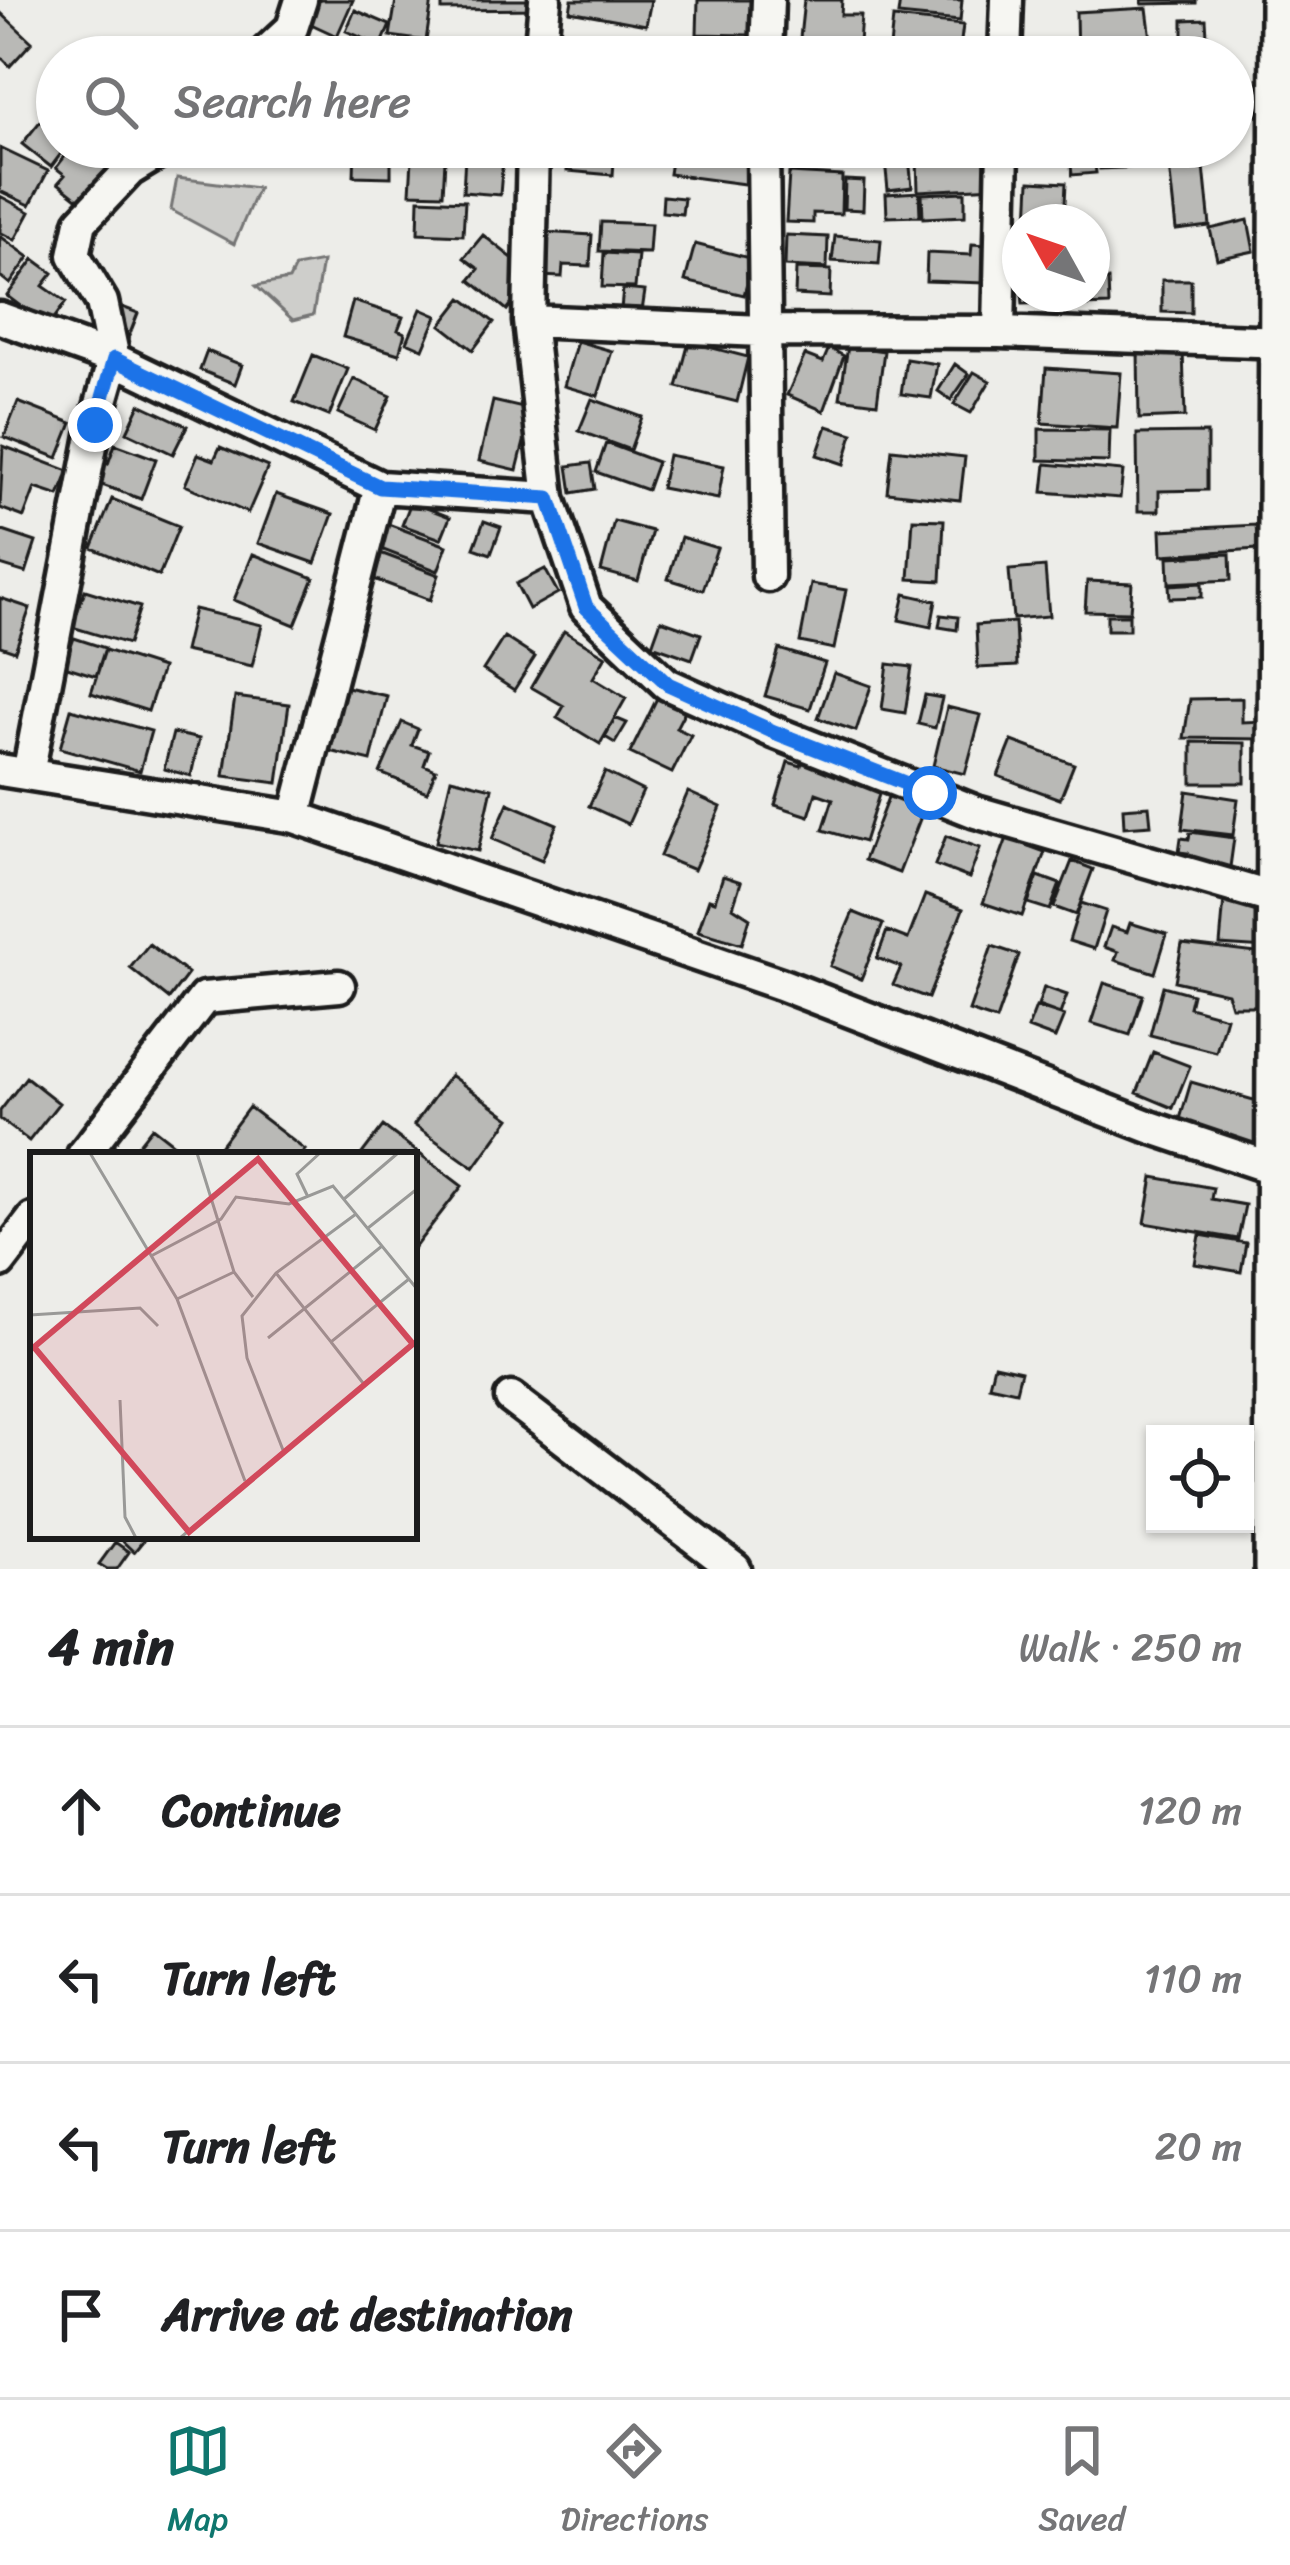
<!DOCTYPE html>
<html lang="en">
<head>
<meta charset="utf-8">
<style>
	body { margin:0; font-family:Sriracha,sans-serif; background:#f6f6f6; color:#202124 }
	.controls { position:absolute; right:36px; bottom:36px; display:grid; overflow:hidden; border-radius:0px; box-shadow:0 3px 9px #0004 }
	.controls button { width:108px; height:108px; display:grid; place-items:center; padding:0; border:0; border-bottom:3px solid #e0e0e0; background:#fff; color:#202124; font:60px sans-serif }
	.compass { position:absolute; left:1002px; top:204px; width:108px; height:108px; border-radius:50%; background:#fff; box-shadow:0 3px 9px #0004; rotate:310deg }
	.stop { position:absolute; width:36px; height:36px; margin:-27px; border:9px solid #1a73e8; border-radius:50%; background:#fff }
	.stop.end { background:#1a73e8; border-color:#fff; box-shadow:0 3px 12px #0008 }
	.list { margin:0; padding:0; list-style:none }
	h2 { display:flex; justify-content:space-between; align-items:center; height:156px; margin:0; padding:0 48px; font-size:51px }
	h2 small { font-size:39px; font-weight:400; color:#757577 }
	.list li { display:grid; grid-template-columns:78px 1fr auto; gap:36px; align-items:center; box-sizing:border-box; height:168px; padding:0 48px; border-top:3px solid #e0e0e0 }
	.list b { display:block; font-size:45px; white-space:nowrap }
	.list em { font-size:39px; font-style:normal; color:#757577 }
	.icon { flex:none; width:66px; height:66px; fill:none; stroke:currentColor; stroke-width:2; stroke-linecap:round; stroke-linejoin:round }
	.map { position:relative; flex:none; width:1290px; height:1569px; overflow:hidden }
	.search { position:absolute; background:#fff; box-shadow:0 3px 9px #0004; left:36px; right:36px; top:36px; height:132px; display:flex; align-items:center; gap:30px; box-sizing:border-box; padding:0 42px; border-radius:66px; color:#757577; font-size:45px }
	.sheet { height:828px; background:#fff }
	nav { display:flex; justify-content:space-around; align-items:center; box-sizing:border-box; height:168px; border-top:3px solid #e0e0e0; background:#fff; font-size:33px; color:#757577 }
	nav a { display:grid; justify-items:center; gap:6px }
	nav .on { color:#0f766e }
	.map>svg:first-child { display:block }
	.green { fill:#cececb; stroke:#757574; stroke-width:3 }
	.building { fill:#b9b9b6; stroke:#1c1c1c; stroke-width:3 }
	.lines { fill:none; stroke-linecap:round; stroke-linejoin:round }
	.minor-casing { stroke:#1c1c1c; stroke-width:39 }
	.trunk-casing { stroke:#1c1c1c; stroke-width:60 }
	.minor { stroke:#f6f6f2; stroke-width:30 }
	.trunk { stroke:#f6f6f2; stroke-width:51 }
	.route { stroke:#1a73e8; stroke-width:15 }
	.inset-road { fill:none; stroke:#999997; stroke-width:3 }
	.view { fill:#d1495b; fill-opacity:0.15; stroke:#d1495b; stroke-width:6 }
	.inset-edge { fill:none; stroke:#1c1c1c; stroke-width:6 }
</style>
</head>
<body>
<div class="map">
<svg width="1290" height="1569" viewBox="0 0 1290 1569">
	<rect width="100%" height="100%" fill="#edede9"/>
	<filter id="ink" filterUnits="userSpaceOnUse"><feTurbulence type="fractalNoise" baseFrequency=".00833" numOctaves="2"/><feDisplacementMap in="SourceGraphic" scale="24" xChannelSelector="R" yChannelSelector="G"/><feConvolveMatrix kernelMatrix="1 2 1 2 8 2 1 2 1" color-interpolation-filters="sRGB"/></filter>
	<g filter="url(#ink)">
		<path class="green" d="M177,178l81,10 -24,56 -63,-34z
			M322,262l-9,53 -20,5 -37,-34 33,-6 6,-13z"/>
		<path class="building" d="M319,0h34l-16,36 -28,-13z
			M396,0h36l-6,41 -36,-5z
			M442,0h96v9l-96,1z
			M572,0h79l-5,25 -76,-14z
			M698,0h53l-1,35 -53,-1z
			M804,0h38l-1,15h20l-3,42h-60z
			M900,0h62l-2,21 -62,-6z
			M1142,0h54v3l-54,1z
			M1147,8l6,47 -76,2 -1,-45z
			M355,10l35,15 -9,21 -35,-15z
			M0,12l32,30 -22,24 -10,-10z
			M893,18l70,7 -4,32h-70z
			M1206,19l1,17 -24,1v-17z
			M1071,40l1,17h-55v-13z
			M730,41l31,1 -1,15 -31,-1z
			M603,49l54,7v1h-55z
			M510,51v6h-79v-4z
			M46,114l11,8v25h9l-15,20 -29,-23z
			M72,147h45l5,4 -40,51 -24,-19 7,-8 -9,-7z
			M355,147h36v30l-37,-1z
			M569,147h46l-2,28 -46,-4z
			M673,147h84l-5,38 -83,-11z
			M1069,147h24l3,26 -24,2z
			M1099,147h63l1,19 -63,3z
			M1167,147h35l8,79 -34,4z
			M0,148l48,23 -18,34 -30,-14z
			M812,149h37v19h-47l10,-5z
			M465,155l38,3 -3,37 -37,-3z
			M996,155l1,32 -79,4 -1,-33z
			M909,157l3,30 -24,3 -3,-30z
			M412,159l33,1 -2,34 -33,-1z
			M789,173l53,3 -1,38 -28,-1v10l-27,-1z
			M845,180l19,1 -1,29 -19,-1z
			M1030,181l36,2 -2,39h-36z
			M919,192l1,24 -33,1 -1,-23z
			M965,192v24l-42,2 -1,-24z
			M0,196l30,16 -15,28 -15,-8z
			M663,196l21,2 -2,16 -20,-2z
			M419,199l46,2 -2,34 -45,-2z
			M1248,220l6,31 -37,8 -7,-30z
			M601,222l50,2 -2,29 -50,-2z
			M541,232l51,3 -2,31 -27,-1 -1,12 -23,-1z
			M483,235l43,34 -13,17 8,6 -14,18 -37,-30 9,-11 -15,-11z
			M786,235l42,2 -1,31 -42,-2z
			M0,236l29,21 -19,27 -10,-8z
			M835,236l46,4 -2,24 -47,-3z
			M695,244l58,15 -9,36 -59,-14z
			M972,244l14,1 -1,38 -59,-2 1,-28 44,2z
			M604,253l34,2 -3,33 -33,-1z
			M34,259l19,14 -10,13 23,16 -18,25 -41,-31z
			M796,269l35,1 -1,27 -35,-2z
			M1108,280l1,25 -26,1 -1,-12h10v-13z
			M1162,280h29v33l-29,-1z
			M623,289l22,2 -3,20 -21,-2z
			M1022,294h36l1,9 -36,1z
			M462,298l32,24 -21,28 -32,-25z
			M353,301l50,16 -5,13 7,3 -6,21 -56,-17z
			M117,305l21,8 -9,23 -20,-8z
			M421,309l16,7 -14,33 -16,-7z
			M577,341l35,10 -14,45 -34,-10z
			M689,342l59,15 -11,45 -60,-15z
			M848,346l36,5 -7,52 -37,-5z
			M829,348l15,8 -20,55 -37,-16 18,-40 18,7z
			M1183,349l2,68 -46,2 -1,-69z
			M207,351l35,14 -7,19 -35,-14z
			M313,355l35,14 -19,47 -35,-14z
			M906,359l31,5 -6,34 -30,-4z
			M955,364l14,10 -18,26 -13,-9z
			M1046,368l75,5 -4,55 -75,-5z
			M974,372l16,9 -19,32 -17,-9z
			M354,379l37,17 -16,34 -37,-17z
			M592,399l50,18 -12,33 -51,-19z
			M493,401l39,9 -15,60 -38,-9z
			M18,402l54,21 -14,35 -54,-21z
			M140,404l47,22 -14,28 -46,-22z
			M827,426l26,8 -9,30 -27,-9z
			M1039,429l71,1 -1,32 -70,-2z
			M1207,433v57l-48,1v20h-21l-1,-77z
			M606,443l51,19 -10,28 -51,-18z
			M115,444l41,15 -15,40 -53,-19 8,-21 12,5z
			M3,446l66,25 -10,25 -24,-8 -11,29 -24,-9z
			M220,447l48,20 -20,46 -63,-28 13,-31 16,6z
			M892,449l73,8 -5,43 -73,-8z
			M668,455l56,11 -6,33 -57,-11z
			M591,463l4,26 -23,4 -4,-27z
			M1046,464l77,7 -3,27 -77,-6z
			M276,494l57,20 -18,49 -57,-20z
			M112,499l67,27 -20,50 -67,-28z
			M411,502l39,15 -9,22 -39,-14z
			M913,519l31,1 -3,61 -32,-2z
			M484,521l17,6 -10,27 -17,-6z
			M614,521l38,10 -14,50 -37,-10z
			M388,524l59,22 -9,25 -60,-23z
			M1256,525l2,24 -96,6 -1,-25z
			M0,530l36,12 -10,31 -26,-8z
			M681,537l36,11 -14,42 -35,-11z
			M375,551l64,24 -9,25 -64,-24z
			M253,554l61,24 -19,47 -61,-25z
			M1230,554l1,26 -62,3 -1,-26z
			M1045,567l4,49 -36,3 -4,-49z
			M545,569l13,24 -29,16 -13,-25z
			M1087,581l45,2 -2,29 -45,-1z
			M1202,583v14l-32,1 -1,-13z
			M811,584l35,6 -12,59 -34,-7z
			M85,590l55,17 -12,37 -56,-17z
			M905,594l31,7 -5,26 -32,-7z
			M0,598l30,10 -15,43 -15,-5z
			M194,609l68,16 -10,41 -68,-15z
			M941,615l17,2 -1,13 -18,-3z
			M1107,615h22v15h-22z
			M661,620l40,14 -9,25 -40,-14z
			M1015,622l2,44 -39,2 -2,-43z
			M564,631l42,25 -13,22 33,20 -26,46 -43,-26 7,-12 -33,-19z
			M504,637l31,20 -21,33 -31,-20z
			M74,638l31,10 -9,28 -32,-10z
			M779,649l46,14 -15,46 -45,-13z
			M105,650l57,18 -14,43 -57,-18z
			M888,664l24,3 -7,46 -23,-4z
			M834,673l37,13 -15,45 -38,-13z
			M342,686l45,10 -16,65 -46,-11z
			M660,692l28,13 -12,23 15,7 -19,38 -42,-20z
			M925,695l17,3 -7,30 -17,-4z
			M235,697l54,7 -11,79 -54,-7z
			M1242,698v24l24,-1v18l-82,-1 6,-39z
			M947,707l34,8 -16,59 -32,-8z
			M71,709l80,22 -11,40 -80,-23z
			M615,718l12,5 -12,20 -10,-6z
			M402,722l16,7 -6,16 17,6 -5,14 12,5 -9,22 -47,-19z
			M173,733l26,6 -8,37 -27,-7z
			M1012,741l62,23 -14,35 -62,-23z
			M1192,742l53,1v40h-53z
			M803,760l79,25 -18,57 -41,-12 10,-31 -17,-6 -7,23 -34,-11 13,-43 13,4z
			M605,772l38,19 -15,33 -39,-18z
			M451,778l41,10 -14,63 -42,-9z
			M892,787l35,14 -28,72 -35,-13z
			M1187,791l51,8 -5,36 -51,-6z
			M688,792l33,15 -27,63 -34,-14z
			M508,803l49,21 -15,36 -50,-21z
			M1149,806l2,19 -27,2 -1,-19z
			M1190,832l44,6 -4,29 -44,-6 2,-8 -9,-1 2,-14 8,1z
			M946,836l34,12 -11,30 -34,-13z
			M1007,838l38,14 -23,64 -39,-13z
			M1072,861l21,8 -17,46 -22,-8z
			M723,876l18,6 -8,25 17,11 -8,26 -44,-13 11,-32 6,2z
			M1038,876l22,8 -10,26 -22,-7z
			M925,895l38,14 -35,89 -35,-13 8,-18 -24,-9 10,-27 21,8z
			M1224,899l45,3 -3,46 -46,-3z
			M1081,903l25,8 -12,38 -25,-8z
			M853,912l30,12 -22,55 -31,-13z
			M1130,923l37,11 -12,39 -40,-13 3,-8 -14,-5 7,-20 16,5z
			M149,944l39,30 -19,25 -39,-31z
			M1182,944l83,10 -5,52h-29l-4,-13 -52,-12z
			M992,946l27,9 -23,65 -27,-9z
			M1104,983l39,12 -13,40 -39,-12z
			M1163,986l29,8 -3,13 37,10 -10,35 -66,-17z
			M1044,987l23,8 -7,19 -22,-8z
			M1036,1007l28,9 -9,22 -27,-10z
			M1153,1052l37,14 -17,42 -36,-15z
			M450,1075l60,43 -36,50 -60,-43z
			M26,1077l33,26 -30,38 -29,-22v-8z
			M1191,1082l87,25 -14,47 -87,-25z
			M249,1107l56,43 -4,5h-88z
			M383,1126l79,60 -48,62v-93h-53z
			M152,1127l27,21 -6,7h-43z
			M1153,1177l60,11 -2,11 34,6 -7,34 -93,-16z
			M1200,1235l46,8 -5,29 -46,-8z
			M994,1365l27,6 -5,20 -27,-6z
			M117,1536h30l-13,16z
			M115,1542l14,10 -12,17h-10l-8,-5z"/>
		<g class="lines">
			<defs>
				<path id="minor" d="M261,57l31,-29 9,-28
					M540,57l5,-57
					M766,57l2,-57
					M1005,57l2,-57
					M533,147l-4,174 20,177 37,109 81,77 107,48 202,80 311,90
					M763,147l5,429
					M0,318l114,41 266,128 169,11
					M529,321l233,10 237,1 4,-185
					M999,332l288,10
					M0,770l295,47 485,167 370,143 110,37 26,-1
					M28,774l67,-349 19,-66 -12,-57 -28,-47 7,-33 49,-52 38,-23
					M295,817l85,-330
					M83,1155l121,-157 135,-12
					M0,1262l33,-43
					M511,1398l224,171"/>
				<path id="trunk" d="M1281,1569l6,-1569"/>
			</defs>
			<use href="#minor" class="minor-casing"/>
			<use href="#trunk" class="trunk-casing"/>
			<use href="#minor" class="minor"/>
			<use href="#trunk" class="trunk"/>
		</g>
	</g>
	<g class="lines" filter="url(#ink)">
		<path class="route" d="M95,425l19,-66 266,128 169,11 37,109 82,77 106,48 156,61"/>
	</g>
	<g transform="translate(30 1152)">
		<rect width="387" height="387" fill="#edede9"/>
		<path class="inset-road" d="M60,1l87,146 68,182M167,1l37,119 19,25M278,45l-11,-23 23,-21M314,47l54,-46M338,76l49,-39M121,104l70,-37 15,-22 53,7 44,-18 84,103M246,121l55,69 78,-63M147,147l57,-27M0,163l110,-7 18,18M238,186l114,-92M301,190l32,41M90,248l5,117 11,21M253,298l-36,-92 -5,-42 34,-43 80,-59M150,386l237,-198"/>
		<path class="view" d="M228,7l155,185 -224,188 -155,-185z"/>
		<rect width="387" height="387" class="inset-edge"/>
	</g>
</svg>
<div class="controls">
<button><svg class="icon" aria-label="locate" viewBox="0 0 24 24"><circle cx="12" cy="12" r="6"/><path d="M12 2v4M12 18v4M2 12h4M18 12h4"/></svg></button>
</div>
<svg class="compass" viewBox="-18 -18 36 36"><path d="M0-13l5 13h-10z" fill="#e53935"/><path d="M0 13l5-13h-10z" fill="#757577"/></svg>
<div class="stop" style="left:930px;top:793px"></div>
<div class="stop end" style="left:95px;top:425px"></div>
<div class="search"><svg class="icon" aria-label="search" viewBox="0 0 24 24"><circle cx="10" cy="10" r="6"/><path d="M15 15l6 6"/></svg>Search here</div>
</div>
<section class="sheet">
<h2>4 min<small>Walk · 250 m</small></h2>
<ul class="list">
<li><svg class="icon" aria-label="ahead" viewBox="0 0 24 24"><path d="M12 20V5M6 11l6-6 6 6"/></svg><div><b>Continue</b></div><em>120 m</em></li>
<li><svg class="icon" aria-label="left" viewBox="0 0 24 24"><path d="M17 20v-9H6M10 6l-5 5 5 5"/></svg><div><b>Turn left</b></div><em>110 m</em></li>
<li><svg class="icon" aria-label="left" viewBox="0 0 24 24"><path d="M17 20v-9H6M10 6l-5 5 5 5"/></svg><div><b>Turn left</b></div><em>20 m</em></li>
<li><svg class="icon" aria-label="arrive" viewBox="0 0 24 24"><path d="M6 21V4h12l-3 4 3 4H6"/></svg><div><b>Arrive at destination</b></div></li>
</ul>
</section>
<nav>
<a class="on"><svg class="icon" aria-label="map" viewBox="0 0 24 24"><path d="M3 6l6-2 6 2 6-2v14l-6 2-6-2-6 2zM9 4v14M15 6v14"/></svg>Map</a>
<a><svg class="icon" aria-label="directions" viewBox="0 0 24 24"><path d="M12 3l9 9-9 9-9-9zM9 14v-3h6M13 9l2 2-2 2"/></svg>Directions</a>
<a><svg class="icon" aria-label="saved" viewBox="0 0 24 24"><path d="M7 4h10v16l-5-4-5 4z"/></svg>Saved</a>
</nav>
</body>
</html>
